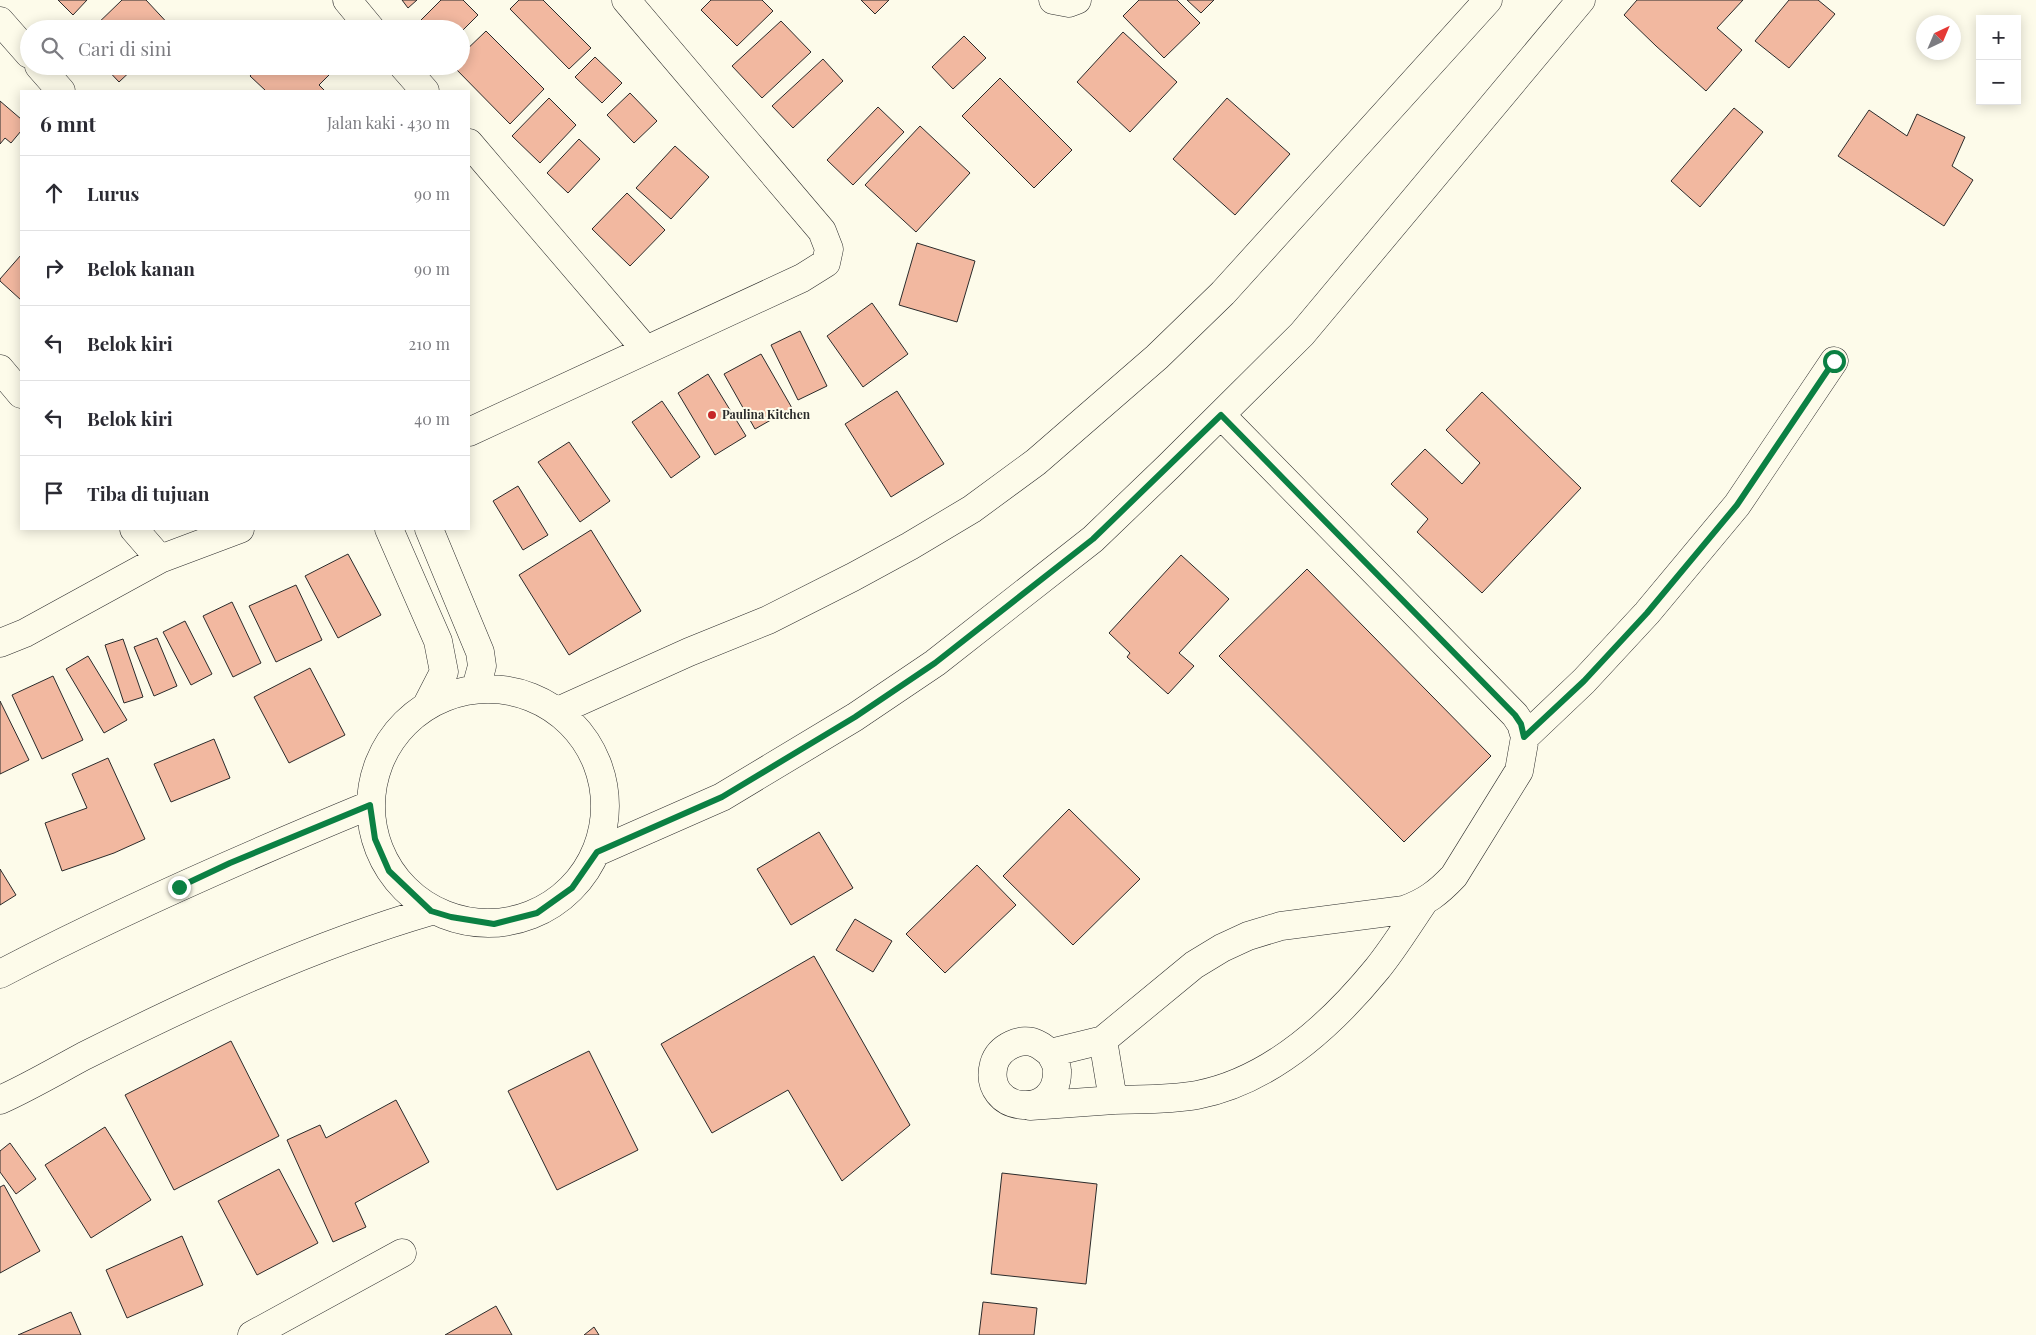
<!DOCTYPE html>
<html lang="id">
<head>
<meta charset="utf-8">
<style>
	body { margin:0; font-family:"Playfair Display",serif; background:#f2f2f3; color:#2b2b33 }
	.controls { position:absolute; right:15px; top:15px; display:grid; overflow:hidden; border-radius:0px; box-shadow:0 2px 12px #0003 }
	.controls button { width:45px; height:45px; display:grid; place-items:center; padding:0; border:0; border-bottom:1px solid #e1e1e2; background:#fff; color:#2b2b33; font:25px sans-serif }
	.compass { position:absolute; left:1916px; top:15px; width:45px; height:45px; border-radius:50%; background:#fff; box-shadow:0 2px 12px #0003; rotate:44deg }
	.stop { position:absolute; width:15px; height:15px; margin:-11px; border:4px solid #0b8043; border-radius:50%; background:#fff }
	.stop.end { background:#0b8043; border-color:#fff; box-shadow:0 1px 5px #0008 }
	.list { margin:0; padding:0; list-style:none }
	h2 { display:flex; justify-content:space-between; align-items:center; height:65px; margin:0; padding:0 20px; font-size:21px }
	h2 small { font-size:16px; font-weight:400; color:#7c7c81 }
	.list li { display:grid; grid-template-columns:32px 1fr auto; gap:15px; align-items:center; box-sizing:border-box; height:75px; padding:0 20px; border-top:1px solid #e1e1e2 }
	.list b { display:block; font-size:19px; white-space:nowrap }
	.list em { font-size:16px; font-style:normal; color:#7c7c81 }
	.icon { flex:none; width:28px; height:28px; fill:none; stroke:currentColor; stroke-width:2; stroke-linecap:round; stroke-linejoin:round }
	.map { position:relative; flex:none; width:2036px; height:1335px; overflow:hidden }
	.search { position:absolute; background:#fff; box-shadow:0 2px 12px #0003; left:20px; top:20px; width:450px; height:55px; display:flex; align-items:center; gap:12px; box-sizing:border-box; padding:0 18px; border-radius:28px; color:#7c7c81; font-size:19px }
	.panel { position:absolute; background:#fff; box-shadow:0 2px 12px #0003; left:20px; top:90px; width:450px; height:440px; border-radius:0px }
	.map>svg:first-child { display:block }
	.building { fill:#f2b8a0; stroke:#2b2b2b }
	.lines { fill:none; stroke-linecap:round; stroke-linejoin:round }
	.minor-casing { stroke:#2b2b2b; stroke-width:29 }
	.minor { stroke:#fdfbea; stroke-width:28 }
	.route { stroke:#0b8043; stroke-width:6 }
	.poi-dot { fill:#c62828; stroke:#fdfbea; stroke-width:2 }
	.labels { text-anchor:middle; stroke-width:4; stroke-linejoin:round; paint-order:stroke }
	.poi-label { font-size:12px; font-weight:bold; fill:#2b2b2b; stroke:#fdfbea; text-anchor:start }
</style>
</head>
<body>
<div class="map">
<svg width="2036" height="1335" viewBox="0 0 2036 1335">
	<rect width="100%" height="100%" fill="#fdfbea"/>
	<path class="building" d="M58,0h29l-14,15z
		M122,0h24l27,29h-81z
		M402,0h15l-9,8z
		M441,0h22l15,15 -17,17v-3h-49z
		M519,0h24l48,48 -22,21 -59,-60z
		M711,0h51l11,11 -36,35 -36,-36z
		M861,0h28l-14,14z
		M1139,0h38l23,23 -36,35 -41,-42z
		M1187,0h27l-13,13z
		M1637,0h106l-26,28 25,22 -36,41 -50,-45 -32,-31z
		M1789,0h29l17,14 -46,54 -34,-27z
		M303,21l8,8h-15z
		M781,21l30,31 -49,46 -30,-32z
		M486,31l58,58 -34,35 -57,-58h8v-11z
		M1123,32l54,50 -47,50 -53,-50z
		M964,36l22,22 -33,31 -21,-22z
		M595,57l27,26 -20,20 -27,-26z
		M823,59l20,22 -50,47 -21,-22z
		M104,66h32l-17,16z
		M259,66h79l-19,19 6,6h-59l-16,-15z
		M1000,78l72,72 -38,38 -72,-72z
		M630,93l27,28 -23,22 -27,-28z
		M549,98l27,27 -36,38 -28,-27z
		M1227,98l63,56 -55,61 -62,-56z
		M0,101l21,18v12l-10,12 -6,-5 -5,6z
		M878,107l26,25 -51,53 -26,-25z
		M1734,108l29,24 -63,75 -29,-26z
		M1869,110l38,26 10,-22 48,23 -13,29 21,14 -29,46 -106,-70z
		M920,126l50,47 -54,59 -51,-47z
		M579,139l21,20 -32,34 -21,-20z
		M675,146l34,31 -38,42 -35,-31z
		M627,193l38,37 -35,36 -38,-37z
		M917,243l58,18 -18,61 -58,-17z
		M21,255v45l-21,-19v-2z
		M872,303l36,51 -45,33 -36,-51z
		M800,331l27,55 -29,14 -27,-55z
		M761,354l31,54 -37,21 -31,-55z
		M708,374l38,62 -31,19 -37,-62z
		M897,391l47,73 -53,33 -46,-73z
		M1482,392l99,96 -99,105 -65,-61 11,-13 -37,-35 34,-35 37,35 18,-21 -34,-33z
		M662,401l38,56 -29,21 -39,-56z
		M569,442l41,59 -30,21 -42,-60z
		M518,486l30,49 -25,15 -30,-49z
		M591,530l50,81 -72,44 -50,-80z
		M348,554l33,61 -43,23 -33,-62z
		M1181,555l48,44 -50,54 15,13 -26,28 -41,-37 3,-4 -21,-20z
		M1307,569l184,187 -87,86 -185,-186z
		M296,585l26,55 -46,22 -27,-56z
		M232,602l29,61 -28,14 -30,-61z
		M185,621l27,53 -21,11 -28,-53z
		M157,638l20,48 -23,10 -20,-49z
		M123,639l20,58 -19,6 -19,-58z
		M88,656l39,64 -23,13 -38,-64z
		M310,668l35,67 -56,28 -35,-66z
		M53,676l30,64 -41,19 -30,-64z
		M0,701l29,59 -29,14z
		M214,739l16,39 -59,24 -17,-38z
		M108,758l37,81 -31,14 -52,18 -17,-48 42,-15 -15,-34z
		M1069,809l71,70 -67,66 -70,-69z
		M819,832l34,56 -62,37 -34,-56z
		M977,865l39,40 -71,68 -39,-39z
		M0,869l16,26 -16,10z
		M855,919l37,22 -19,31 -37,-22z
		M814,956l96,169 -68,56 -54,-91 -76,43 -51,-89z
		M231,1041l48,95 -105,54 -49,-95z
		M589,1051l49,99 -81,40 -49,-99z
		M396,1100l33,62 -74,41 11,24 -33,15 -46,-102 33,-15 6,13z
		M105,1127l46,73 -60,38 -46,-73z
		M10,1143l26,36 -20,15 -16,-22v-21z
		M279,1169l39,74 -61,32 -39,-74z
		M1002,1173l95,11 -11,100 -95,-10z
		M4,1185l36,66 -40,22v-86z
		M182,1236l21,49 -76,33 -21,-48z
		M983,1302l54,6 -3,27h-55z
		M496,1306l16,29h-67z
		M71,1312l10,23h-63z
		M594,1327l5,8h-15z"/>
	<g class="lines">
		<defs>
			<path id="minor" d="M347,0l24,29
				M1053,0l16,3 8,-3
				M0,21l29,33
				M39,66l22,25
				M403,66l22,25
				M469,143l177,207
				M0,369l21,25
				M469,432l333,-154 24,-15 3,-14 -7,-18 -196,-231
				M134,529l26,30
				M389,529l49,112 6,31 -17,33
				M429,529l51,123 2,14 -6,22
				M0,643l25,-10 135,-74 80,-30
				M371 806a117 117 0 1 1 234 0a117 117 0 1 1-234 0Z
				M558,711l131,-59 79,-32 85,-43 57,-31 62,-37 64,-47 121,-105 66,-64 265,-293
				M1525,737l59,-56 63,-68 90,-108 97,-144
				M597,852l125,-55 133,-80 80,-54 158,-124 76,-73 133,-132 279,-334
				M0,974c120,-63 244,-117 370,-169
				M1103,1040l10,60
				M1050,1053c3,5 7,12 7,17 2,52 -76,43 -63,-6 5,-17 28,-28 43,-20 5,2 9,6 13,9l53,-13 91,-75 28,-17 26,-12 33,-10 123,-16c22,-8 34,-17 50,-34l65,-105 6,-34 -4,-13 -6,-9 -294,-300
				M0,1100c29,-13 56,-29 84,-44 112,-56 227,-110 347,-145
				M1030,1106c28,-2 56,-4 84,-6 27,-1 55,0 83,-5 73,-14 135,-71 180,-126 17,-21 31,-44 46,-66
				M252,1335l150,-82"/>
		</defs>
		<use href="#minor" class="minor-casing"/>
		<use href="#minor" class="minor"/>
	</g>
	<g class="lines">
		<path class="route" d="M179,887l51,-24 140,-58 5,34 14,32 42,40 20,6 43,7 43,-11 35,-25 25,-36 125,-55 133,-80 80,-54 158,-124 128,-124 294,300 6,9 3,13 60,-56 63,-68 90,-108 97,-144"/>
	</g>
	<circle class="poi-dot" cx="712" cy="415" r="5"/>
	<g class="labels">
		<g class="poi-label">
			<text x="722" y="419">Paulina Kitchen</text>
		</g>
	</g>
</svg>
<div class="controls">
<button>+</button>
<button>−</button>
</div>
<svg class="compass" viewBox="-18 -18 36 36"><path d="M0-13l5 13h-10z" fill="#e53935"/><path d="M0 13l5-13h-10z" fill="#7c7c81"/></svg>
<div class="stop" style="left:1834px;top:361px"></div>
<div class="stop end" style="left:179px;top:887px"></div>
<div class="search"><svg class="icon" aria-label="search" viewBox="0 0 24 24"><circle cx="10" cy="10" r="6"/><path d="M15 15l6 6"/></svg>Cari di sini</div>
<section class="panel">
<h2>6 mnt<small>Jalan kaki · 430 m</small></h2>
<ul class="list">
<li><svg class="icon" aria-label="ahead" viewBox="0 0 24 24"><path d="M12 20V5M6 11l6-6 6 6"/></svg><div><b>Lurus</b></div><em>90 m</em></li>
<li><svg class="icon" aria-label="right" viewBox="0 0 24 24"><path d="M7 20v-9h11M14 6l5 5-5 5"/></svg><div><b>Belok kanan</b></div><em>90 m</em></li>
<li><svg class="icon" aria-label="left" viewBox="0 0 24 24"><path d="M17 20v-9H6M10 6l-5 5 5 5"/></svg><div><b>Belok kiri</b></div><em>210 m</em></li>
<li><svg class="icon" aria-label="left" viewBox="0 0 24 24"><path d="M17 20v-9H6M10 6l-5 5 5 5"/></svg><div><b>Belok kiri</b></div><em>40 m</em></li>
<li><svg class="icon" aria-label="arrive" viewBox="0 0 24 24"><path d="M6 21V4h12l-3 4 3 4H6"/></svg><div><b>Tiba di tujuan</b></div></li>
</ul>
</section>
</div>
</body>
</html>
